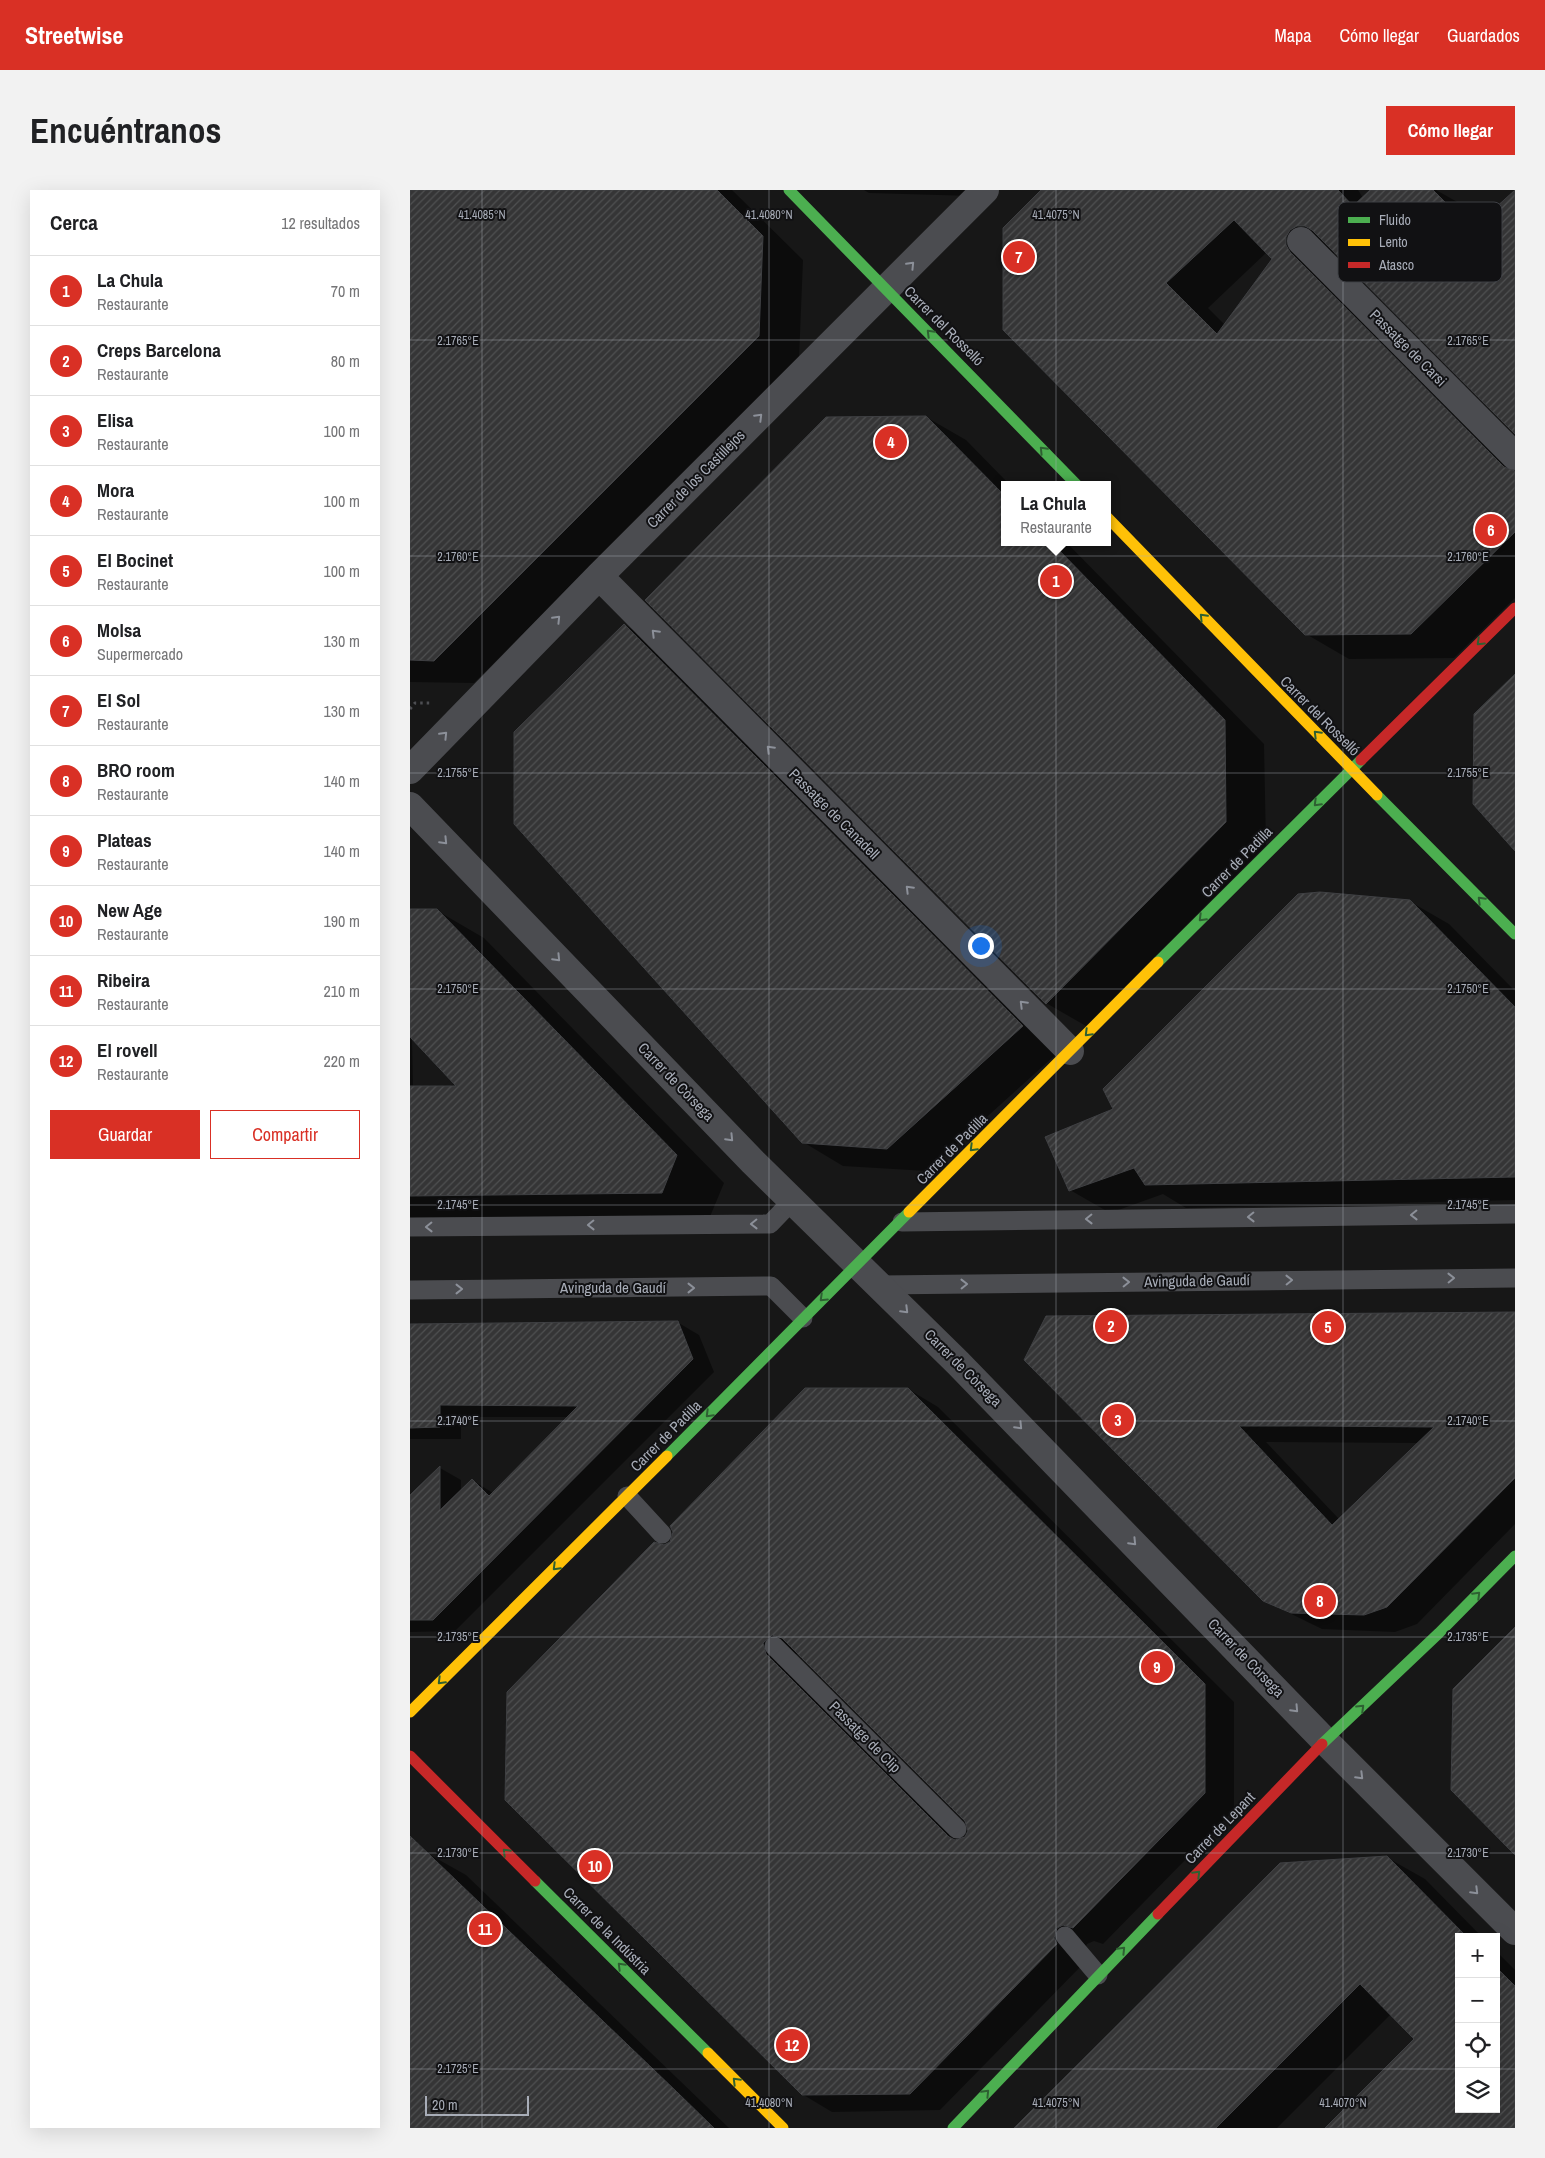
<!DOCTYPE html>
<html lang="es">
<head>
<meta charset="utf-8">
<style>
	body { margin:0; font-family:"Archivo Narrow",sans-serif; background:#f2f2f2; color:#202124 }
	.controls { position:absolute; right:15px; bottom:15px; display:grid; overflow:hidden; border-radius:0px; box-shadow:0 5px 20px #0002 }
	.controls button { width:45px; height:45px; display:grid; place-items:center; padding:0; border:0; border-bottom:1px solid #e0e0e0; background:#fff; color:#202124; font:25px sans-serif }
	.scale { position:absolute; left:15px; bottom:12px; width:104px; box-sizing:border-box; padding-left:5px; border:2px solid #a8adb8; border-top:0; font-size:14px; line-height:18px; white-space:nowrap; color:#a8adb8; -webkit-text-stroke:4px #111113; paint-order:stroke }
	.you { position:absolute; left:570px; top:755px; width:18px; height:18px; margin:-12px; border:4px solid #fff; border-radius:50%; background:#1a73e8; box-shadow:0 0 0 8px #1a73e833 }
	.badge { display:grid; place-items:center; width:32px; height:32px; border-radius:50%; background:#d93025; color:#fff; font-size:16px; font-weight:700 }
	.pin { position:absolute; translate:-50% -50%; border:2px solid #fff; box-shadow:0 1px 5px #0006 }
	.popup { position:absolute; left:591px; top:291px; width:110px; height:65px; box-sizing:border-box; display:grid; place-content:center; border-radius:0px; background:#fff; filter:drop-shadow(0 1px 4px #0005); font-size:16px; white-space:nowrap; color:#757577 }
	.popup b { font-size:19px; color:#202124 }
	.popup::after { content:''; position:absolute; left:50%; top:100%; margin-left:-10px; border:10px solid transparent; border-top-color:#fff }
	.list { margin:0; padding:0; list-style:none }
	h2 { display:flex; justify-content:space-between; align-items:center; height:65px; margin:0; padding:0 20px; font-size:21px }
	h2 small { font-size:16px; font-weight:400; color:#757577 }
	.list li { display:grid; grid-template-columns:32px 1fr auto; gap:15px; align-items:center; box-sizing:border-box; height:70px; padding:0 20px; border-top:1px solid #e0e0e0 }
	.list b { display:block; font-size:19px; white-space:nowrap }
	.list p { margin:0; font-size:16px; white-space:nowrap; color:#757577 }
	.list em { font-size:16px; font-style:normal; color:#757577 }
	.actions { display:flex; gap:10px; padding:15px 20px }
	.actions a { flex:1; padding:11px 0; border:1px solid #d93025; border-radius:0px; text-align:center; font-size:18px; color:#d93025 }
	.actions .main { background:#d93025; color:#fff }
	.icon { flex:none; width:28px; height:28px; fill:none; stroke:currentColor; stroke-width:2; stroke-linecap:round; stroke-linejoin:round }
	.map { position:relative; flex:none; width:1105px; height:1938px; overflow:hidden; border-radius:0px }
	header { display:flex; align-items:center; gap:30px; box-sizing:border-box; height:70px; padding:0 25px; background:#d93025; color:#fff }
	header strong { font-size:24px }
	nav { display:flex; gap:28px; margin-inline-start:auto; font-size:18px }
	.intro { display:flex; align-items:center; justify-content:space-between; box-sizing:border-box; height:120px; padding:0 30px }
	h1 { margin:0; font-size:35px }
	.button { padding:12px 22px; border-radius:0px; background:#d93025; color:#fff; font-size:18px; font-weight:700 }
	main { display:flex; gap:30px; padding:0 30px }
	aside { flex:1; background:#fff; border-radius:0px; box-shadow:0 5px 20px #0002 }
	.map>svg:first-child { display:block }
	.shadow { fill:#0007; fill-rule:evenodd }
	.building { fill:url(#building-hatch); stroke:#3f4043; fill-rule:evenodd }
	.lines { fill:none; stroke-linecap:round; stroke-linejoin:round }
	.path { stroke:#4d4e52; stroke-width:3; stroke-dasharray:2.5 4; stroke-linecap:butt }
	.lane { stroke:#4b4c50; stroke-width:19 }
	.street { stroke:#4b4c50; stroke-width:28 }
	.fast { stroke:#4caf50; stroke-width:11 }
	.slow { stroke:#ffc107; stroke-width:11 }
	.jam { stroke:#c62828; stroke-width:11 }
	.oneway { stroke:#8c9099 }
	.oneway2 { stroke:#2e6032 }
	.ticks { fill:none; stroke:#a8adb8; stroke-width:1; stroke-opacity:0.45 }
	.labels { text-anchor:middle; stroke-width:4; stroke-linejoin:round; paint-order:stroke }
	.street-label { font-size:15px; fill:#a8adb8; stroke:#111113 }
	.key { fill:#111113; stroke:#3e4045; stroke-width:1 }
	.key-label { font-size:14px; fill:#a8adb8 }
	.ticks-label { font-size:12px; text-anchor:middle; fill:#a8adb8; stroke:#111113; stroke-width:4; stroke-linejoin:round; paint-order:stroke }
</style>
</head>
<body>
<header>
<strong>Streetwise</strong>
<nav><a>Mapa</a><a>Cómo llegar</a><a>Guardados</a></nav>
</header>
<div class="intro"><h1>Encuéntranos</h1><a class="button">Cómo llegar</a></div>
<main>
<aside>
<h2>Cerca<small>12 resultados</small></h2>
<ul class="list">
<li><span class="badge">1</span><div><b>La Chula</b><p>Restaurante</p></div><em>70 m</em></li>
<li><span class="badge">2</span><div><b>Creps Barcelona</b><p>Restaurante</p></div><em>80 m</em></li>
<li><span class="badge">3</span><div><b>Elisa</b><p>Restaurante</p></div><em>100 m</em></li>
<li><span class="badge">4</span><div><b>Mora</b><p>Restaurante</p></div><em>100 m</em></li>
<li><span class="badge">5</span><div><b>El Bocinet</b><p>Restaurante</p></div><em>100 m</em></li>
<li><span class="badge">6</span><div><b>Molsa</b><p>Supermercado</p></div><em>130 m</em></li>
<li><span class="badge">7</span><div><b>El Sol</b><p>Restaurante</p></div><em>130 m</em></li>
<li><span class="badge">8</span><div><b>BRO room</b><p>Restaurante</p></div><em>140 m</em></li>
<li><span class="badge">9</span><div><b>Plateas</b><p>Restaurante</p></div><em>140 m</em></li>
<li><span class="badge">10</span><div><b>New Age</b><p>Restaurante</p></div><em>190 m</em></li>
<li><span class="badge">11</span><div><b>Ribeira</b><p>Restaurante</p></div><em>210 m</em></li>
<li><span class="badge">12</span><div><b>El rovell</b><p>Restaurante</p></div><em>220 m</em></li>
</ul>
<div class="actions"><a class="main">Guardar</a><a>Compartir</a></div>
</aside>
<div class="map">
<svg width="1105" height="1938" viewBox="0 0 1105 1938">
	<defs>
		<pattern id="building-hatch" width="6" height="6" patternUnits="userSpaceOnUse" patternTransform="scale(1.25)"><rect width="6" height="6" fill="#353536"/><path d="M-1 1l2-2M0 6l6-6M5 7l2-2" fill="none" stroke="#4f5051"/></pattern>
	</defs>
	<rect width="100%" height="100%" fill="#171717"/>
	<path class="shadow" d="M0,0h322l71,70 -4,99 -325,324 -64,-1z
		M454,0h115l-6,6 -104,-3z
		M633,0h315l5,8 9,-8h64l32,18 13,14 34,-32v242l-179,-180 -3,2 182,207v137l-61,60 -105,1 -43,-25zM857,62l6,7 -48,66 -17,-17z
		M516,227l40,23 44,45h-5v57h61l198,202 2,101 -180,181 -40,-23z
		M215,435l39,23 398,401 -135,122 -84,-5 -40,-24z
		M888,705l64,1 47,5 40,23 66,67v209l-329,8 -23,-14 -53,19 -40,-23 45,-81z
		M0,720h26l48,28 240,245 -15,36 -299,4zM2,847l47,50h-46z
		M1105,1123v211l-98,100 -22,8 -73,-3 -59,-29 -237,-240zM856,1252l153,1 -80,76z
		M267,1132l22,13 15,37 -259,259 -45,1v-135l30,-29 21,12v11l11,-11 21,13 75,-76h-107v22h-51v-114z
		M498,1199l30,18 296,295v108l-131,134 -9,-3 -7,3 -4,11 3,6 -146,149 -108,2 -30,-18 -138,-548zM389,1463l167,167 3,13 -7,6 -166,-167 -1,-17z
		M0,1662h15l41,23 263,253h-319z
		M976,1667l39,22 57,58h-23v172h37v-158l19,19v158h-189l90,-89 -25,-25 -114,114h-261z"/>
	<path class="building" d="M0,0h307l46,46 -4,100 -325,325 -24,-1z
		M631,0h297l15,16 17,-16h63l39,39 43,-39v244l-203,-204 -7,-4h-8l-7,4 -4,7v8l4,7 214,215 11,4v61l-104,102 -106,1 -302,-305v-102zM824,30l38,39 -55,75 -51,-51z
		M516,226l79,80v46h46l174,178 1,102 -180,182 -401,-404 181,-183z
		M214,434l399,402 -136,123 -85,-6 -288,-319v-92z
		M1105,484v177l-42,-47 1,-90z
		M910,702l90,8 105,107v170l-370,8 -11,-17 -65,23 -24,-54 68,-28 -10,-20 195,-195z
		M0,719h27l240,246 -15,38 -252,3v-110h46l-46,-49z
		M1105,1122v166l-128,129 -23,8 -73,-2 -28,-12 -239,-241 22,-44zM829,1236h74l121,1 -102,98z
		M268,1131l15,38 -260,261h-23v-125l30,-29v44l32,-31 17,17 89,-90 -138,-1v22l-30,1v-104z
		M395,1198h103l297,296v109l-132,135 -10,-3 -6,3 -3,10 3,6 -147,150 -108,1 -297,-295 2,-108 147,-150 10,3 6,-3 3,-10 -3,-6zM362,1445l10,3 183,183 3,10 -3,6 -10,3 -6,-3 -183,-183 -3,-11z
		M1105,1437v228l-64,-65 2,-101z
		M0,1646l267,256 37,36h-304z
		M977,1666l80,81h-8v172h37v-142l19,19v142h-190l89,-89 -54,-55 -144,144h-202l266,-265z"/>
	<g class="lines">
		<path class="path" d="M0,519l5,-6h16"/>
		<path class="lane" d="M492,1032l613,-8
			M0,1037l360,-3 23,-24
			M470,1095l635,-7
			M0,1100l361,-4 32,32
			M217,1306l35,38
			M364,1456l183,183
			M655,1746l33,39"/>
		<path class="street" d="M891,51l214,215
			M189,386l471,475
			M0,580l189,-194 386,-386
			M0,616l343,356 205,201 367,378 190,190"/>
		<path class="fast" d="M379,0l288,295
			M967,605l138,139
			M748,772l203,-202
			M257,1266l242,-244
			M912,1554l117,-111 76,-77
			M125,1691l173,172
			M543,1938l205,-214"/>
		<path class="slow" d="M697,327l270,278
			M499,1022l249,-250
			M0,1522l257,-256
			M298,1863l75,75"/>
		<path class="jam" d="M951,570l154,-152
			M0,1566l125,125
			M748,1724l164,-170"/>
	</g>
	<defs><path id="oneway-chevron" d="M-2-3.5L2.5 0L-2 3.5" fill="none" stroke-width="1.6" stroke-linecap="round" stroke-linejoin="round" transform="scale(1.25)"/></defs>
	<g class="oneway">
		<use href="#oneway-chevron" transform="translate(501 75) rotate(-46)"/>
		<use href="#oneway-chevron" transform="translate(349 227) rotate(-45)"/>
		<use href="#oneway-chevron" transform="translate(147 429) rotate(-46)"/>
		<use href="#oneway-chevron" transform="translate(245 443) rotate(-135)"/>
		<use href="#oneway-chevron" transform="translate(34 545) rotate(-46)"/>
		<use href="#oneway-chevron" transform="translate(360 559) rotate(-135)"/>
		<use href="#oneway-chevron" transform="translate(34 651) rotate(46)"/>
		<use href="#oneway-chevron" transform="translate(499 699) rotate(-135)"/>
		<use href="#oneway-chevron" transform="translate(147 768) rotate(46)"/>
		<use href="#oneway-chevron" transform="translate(613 814) rotate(-135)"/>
		<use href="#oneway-chevron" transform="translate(320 948) rotate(46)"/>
		<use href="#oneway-chevron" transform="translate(1004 1025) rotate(179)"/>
		<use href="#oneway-chevron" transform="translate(841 1027) rotate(179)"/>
		<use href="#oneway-chevron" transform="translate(679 1029) rotate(179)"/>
		<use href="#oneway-chevron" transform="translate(344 1034) rotate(179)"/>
		<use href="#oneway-chevron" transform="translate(181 1035) rotate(179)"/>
		<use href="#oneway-chevron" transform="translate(19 1037) rotate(179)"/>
		<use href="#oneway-chevron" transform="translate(1041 1088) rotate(-1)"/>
		<use href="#oneway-chevron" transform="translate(879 1090) rotate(-1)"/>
		<use href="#oneway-chevron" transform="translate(716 1092) rotate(-1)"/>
		<use href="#oneway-chevron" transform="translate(554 1094) rotate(-1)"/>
		<use href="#oneway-chevron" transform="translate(281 1098)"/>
		<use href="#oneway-chevron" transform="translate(49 1099)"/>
		<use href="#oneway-chevron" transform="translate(495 1120) rotate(45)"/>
		<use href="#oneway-chevron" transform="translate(609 1236) rotate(46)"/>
		<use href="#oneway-chevron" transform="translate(723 1352) rotate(46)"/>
		<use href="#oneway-chevron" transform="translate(885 1519) rotate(47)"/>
		<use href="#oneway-chevron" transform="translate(950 1586) rotate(45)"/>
		<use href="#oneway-chevron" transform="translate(1065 1701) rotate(45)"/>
	</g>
	<g class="oneway2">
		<use href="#oneway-chevron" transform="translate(520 143) rotate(-135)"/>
		<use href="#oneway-chevron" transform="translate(633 260) rotate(-134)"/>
		<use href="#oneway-chevron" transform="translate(793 427) rotate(-134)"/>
		<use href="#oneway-chevron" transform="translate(1070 452) rotate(136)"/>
		<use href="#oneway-chevron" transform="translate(907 544) rotate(-135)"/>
		<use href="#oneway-chevron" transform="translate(907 613) rotate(135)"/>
		<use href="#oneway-chevron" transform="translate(1071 710) rotate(-135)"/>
		<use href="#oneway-chevron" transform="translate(792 728) rotate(135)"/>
		<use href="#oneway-chevron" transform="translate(678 843) rotate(135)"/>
		<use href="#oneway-chevron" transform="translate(563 958) rotate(135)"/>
		<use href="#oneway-chevron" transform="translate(413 1108) rotate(136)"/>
		<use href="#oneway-chevron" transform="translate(299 1224) rotate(135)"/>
		<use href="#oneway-chevron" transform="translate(146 1377) rotate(135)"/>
		<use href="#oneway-chevron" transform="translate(1067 1405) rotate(-45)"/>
		<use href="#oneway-chevron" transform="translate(31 1491) rotate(135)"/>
		<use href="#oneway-chevron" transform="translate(951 1518) rotate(-44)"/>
		<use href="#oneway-chevron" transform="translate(96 1662) rotate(-135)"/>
		<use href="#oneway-chevron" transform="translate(787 1684) rotate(-45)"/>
		<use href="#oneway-chevron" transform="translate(712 1760) rotate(-46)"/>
		<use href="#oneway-chevron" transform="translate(211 1776) rotate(-135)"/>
		<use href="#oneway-chevron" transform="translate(326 1891) rotate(-135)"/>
		<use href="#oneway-chevron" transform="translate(576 1903) rotate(-46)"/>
	</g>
	<path class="ticks" d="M72,0v1938M359,0v1938M646,0v1938M933,0v1938M0,150h1105M0,366h1105M0,583h1105M0,799h1105M0,1015h1105M0,1231h1105M0,1447h1105M0,1663h1105M0,1879h1049M1086,1879h19"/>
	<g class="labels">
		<g class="street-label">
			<text transform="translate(534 136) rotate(45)" y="5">Carrer del Rosselló</text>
			<text transform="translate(998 158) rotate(45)" y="5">Passatge de Carsi</text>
			<text transform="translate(286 289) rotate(-45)" y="5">Carrer de los Castillejos</text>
			<text transform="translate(910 526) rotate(45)" y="5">Carrer del Rosselló</text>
			<text transform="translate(424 624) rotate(45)" y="5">Passatge de Canadell</text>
			<text transform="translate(827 672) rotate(-45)" y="5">Carrer de Padilla</text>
			<text transform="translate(266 892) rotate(46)" y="5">Carrer de Còrsega</text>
			<text transform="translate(542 959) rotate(-45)" y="5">Carrer de Padilla</text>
			<text transform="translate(787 1091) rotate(-1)" y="5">Avinguda de Gaudí</text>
			<text x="203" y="1103">Avinguda de Gaudí</text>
			<text transform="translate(553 1178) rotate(45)" y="5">Carrer de Còrsega</text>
			<text transform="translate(256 1246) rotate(-45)" y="5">Carrer de Padilla</text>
			<text transform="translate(836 1468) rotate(46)" y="5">Carrer de Còrsega</text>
			<text transform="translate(455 1547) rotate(45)" y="5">Passatge de Clip</text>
			<text transform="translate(810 1638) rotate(-46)" y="5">Carrer de Lepant</text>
			<text transform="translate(197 1741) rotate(45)" y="5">Carrer de la Indústria</text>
		</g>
	</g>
	<rect x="928" y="12" width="164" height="80" rx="8" class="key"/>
	<rect x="938" y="27" width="22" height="6" fill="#4caf50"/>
	<rect x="938" y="49" width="22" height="7" fill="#ffc107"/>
	<rect x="938" y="72" width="22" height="6" fill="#c62828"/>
	<g class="key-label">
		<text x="969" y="35">Fluido</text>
		<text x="969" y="57">Lento</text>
		<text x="969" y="80">Atasco</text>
	</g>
	<g class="ticks-label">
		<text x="72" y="29">41.4085°N</text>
		<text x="359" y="29">41.4080°N</text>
		<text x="646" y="29">41.4075°N</text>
		<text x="1058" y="155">2.1765°E</text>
		<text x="48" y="155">2.1765°E</text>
		<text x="1058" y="371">2.1760°E</text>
		<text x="48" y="371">2.1760°E</text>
		<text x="1058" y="587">2.1755°E</text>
		<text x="48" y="587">2.1755°E</text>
		<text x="1058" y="803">2.1750°E</text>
		<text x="48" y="803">2.1750°E</text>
		<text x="1058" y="1019">2.1745°E</text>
		<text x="48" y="1019">2.1745°E</text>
		<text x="1058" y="1235">2.1740°E</text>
		<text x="48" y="1235">2.1740°E</text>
		<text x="1058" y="1451">2.1735°E</text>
		<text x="48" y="1451">2.1735°E</text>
		<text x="1058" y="1667">2.1730°E</text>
		<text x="48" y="1667">2.1730°E</text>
		<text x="48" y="1883">2.1725°E</text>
		<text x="359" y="1917">41.4080°N</text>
		<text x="646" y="1917">41.4075°N</text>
		<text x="933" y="1917">41.4070°N</text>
	</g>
</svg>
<div class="controls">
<button>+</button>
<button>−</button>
<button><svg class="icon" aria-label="locate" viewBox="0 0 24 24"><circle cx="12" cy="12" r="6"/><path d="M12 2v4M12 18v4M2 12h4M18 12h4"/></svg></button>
<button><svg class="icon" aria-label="layers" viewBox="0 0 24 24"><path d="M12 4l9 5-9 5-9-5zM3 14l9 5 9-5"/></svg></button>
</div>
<div class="scale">20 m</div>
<div class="you"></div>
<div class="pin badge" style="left:646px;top:391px">1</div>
<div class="popup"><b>La Chula</b>Restaurante</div>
<div class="pin badge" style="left:701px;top:1136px">2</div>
<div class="pin badge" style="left:708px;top:1230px">3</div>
<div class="pin badge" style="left:481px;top:252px">4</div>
<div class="pin badge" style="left:918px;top:1137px">5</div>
<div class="pin badge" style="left:1081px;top:340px">6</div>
<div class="pin badge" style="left:609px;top:67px">7</div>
<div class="pin badge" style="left:910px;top:1411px">8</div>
<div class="pin badge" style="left:747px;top:1477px">9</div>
<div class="pin badge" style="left:185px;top:1676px">10</div>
<div class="pin badge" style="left:75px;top:1739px">11</div>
<div class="pin badge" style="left:382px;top:1855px">12</div>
</div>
</main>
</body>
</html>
